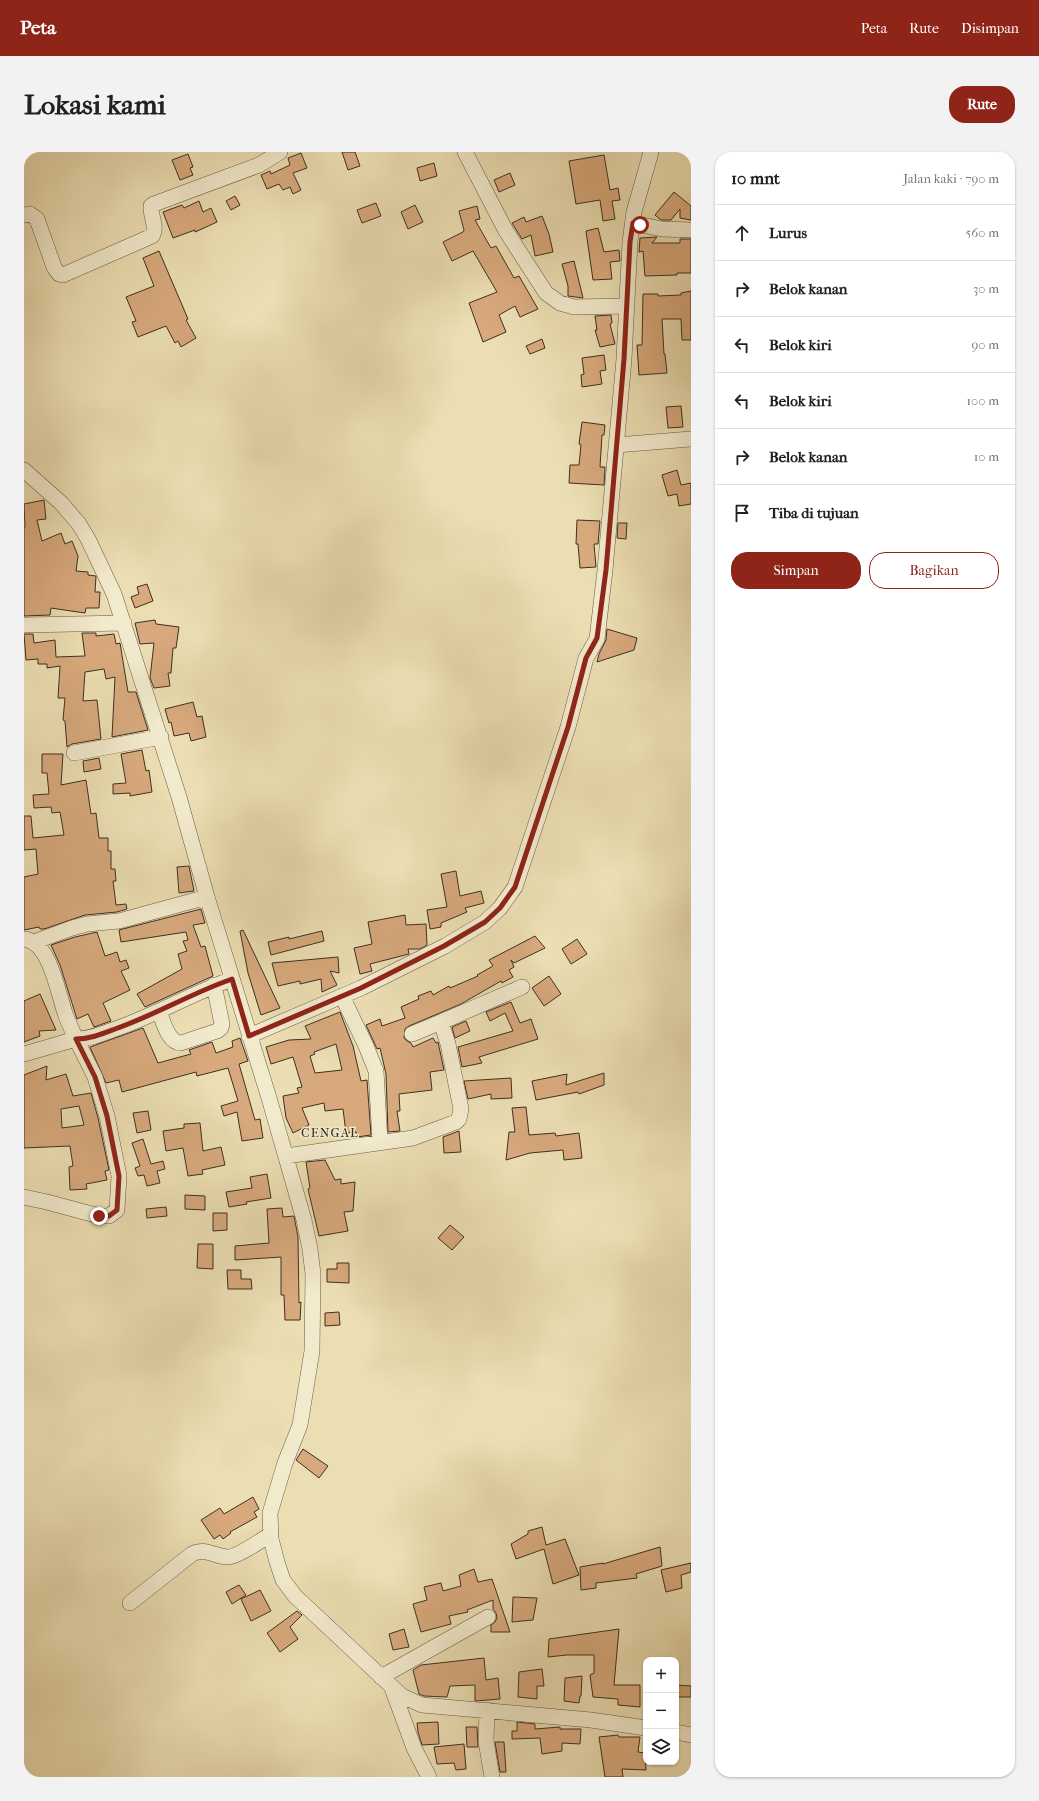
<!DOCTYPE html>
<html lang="id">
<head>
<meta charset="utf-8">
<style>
	body { margin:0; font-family:"IM FELL French Canon",serif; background:#f2f2f2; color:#202124 }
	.controls { position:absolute; right:12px; bottom:12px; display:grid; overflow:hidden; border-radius:8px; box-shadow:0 1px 3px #0004 }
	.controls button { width:36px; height:36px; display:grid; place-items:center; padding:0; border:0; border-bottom:1px solid #e0e0e0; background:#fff; color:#202124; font:20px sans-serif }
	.stop { position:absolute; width:12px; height:12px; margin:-9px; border:3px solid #8f2418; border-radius:50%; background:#fff }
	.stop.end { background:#8f2418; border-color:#fff; box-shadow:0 1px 4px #0008 }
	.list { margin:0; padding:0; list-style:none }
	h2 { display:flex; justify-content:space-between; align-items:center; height:52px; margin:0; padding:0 16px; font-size:17px }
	h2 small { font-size:13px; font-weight:400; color:#757577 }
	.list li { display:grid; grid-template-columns:26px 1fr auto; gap:12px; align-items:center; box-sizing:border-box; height:56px; padding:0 16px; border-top:1px solid #e0e0e0 }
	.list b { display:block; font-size:15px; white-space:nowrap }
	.list em { font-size:13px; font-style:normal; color:#757577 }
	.actions { display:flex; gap:8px; padding:12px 16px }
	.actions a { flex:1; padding:9px 0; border:1px solid #8f2418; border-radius:16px; text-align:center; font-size:14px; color:#8f2418 }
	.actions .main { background:#8f2418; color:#fff }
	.icon { flex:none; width:22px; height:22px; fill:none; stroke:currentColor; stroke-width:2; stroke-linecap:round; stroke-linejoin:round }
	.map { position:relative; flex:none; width:667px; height:1625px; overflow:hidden; border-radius:16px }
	header { display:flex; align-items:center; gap:24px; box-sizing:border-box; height:56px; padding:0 20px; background:#8f2418; color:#fff }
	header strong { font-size:19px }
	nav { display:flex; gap:22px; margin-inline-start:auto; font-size:14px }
	.intro { display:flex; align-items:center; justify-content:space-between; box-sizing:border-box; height:96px; padding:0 24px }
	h1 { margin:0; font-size:28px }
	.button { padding:10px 18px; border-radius:16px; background:#8f2418; color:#fff; font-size:14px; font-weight:700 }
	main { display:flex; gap:24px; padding:0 24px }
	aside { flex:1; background:#fff; border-radius:16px; box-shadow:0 1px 3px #0004 }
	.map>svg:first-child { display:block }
	.building { fill:#d7a97c; stroke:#3e2f25; fill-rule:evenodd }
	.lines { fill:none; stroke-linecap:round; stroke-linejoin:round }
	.minor-casing { stroke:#695b48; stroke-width:16 }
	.minor { stroke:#f2eacd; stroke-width:15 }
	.route { stroke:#8f2418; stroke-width:5 }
	.labels { text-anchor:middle; stroke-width:3; stroke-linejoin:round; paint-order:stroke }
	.quarter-label { font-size:13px; letter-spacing:1px; fill:#3e2f25; stroke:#f2eacd }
</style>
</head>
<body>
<header>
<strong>Peta</strong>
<nav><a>Peta</a><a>Rute</a><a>Disimpan</a></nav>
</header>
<div class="intro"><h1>Lokasi kami</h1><a class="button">Rute</a></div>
<main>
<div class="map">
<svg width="667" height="1625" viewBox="0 0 667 1625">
	<rect width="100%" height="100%" fill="#ebdeb2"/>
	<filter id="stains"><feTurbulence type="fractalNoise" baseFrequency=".005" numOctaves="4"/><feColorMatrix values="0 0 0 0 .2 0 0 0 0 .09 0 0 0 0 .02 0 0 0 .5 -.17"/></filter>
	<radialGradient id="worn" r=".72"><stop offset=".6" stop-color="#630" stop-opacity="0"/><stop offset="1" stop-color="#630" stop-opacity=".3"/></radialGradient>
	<path class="building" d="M318,0h13l5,14 -12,4z
		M277,1l6,15 -14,5 8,17 -8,4 -3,-7 -7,3 -4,-6 -12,5 -6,-14 9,-4 1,3 19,-9 -2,-7z
		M164,2l5,13 -3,1 3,7 -13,5 -8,-20z
		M580,3l6,35 8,-2 2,12 -8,1 3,18 -12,2 -3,-21 -24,4 -7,-43z
		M410,11l3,13 -17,5 -3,-13z
		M486,21l5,12 -16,7 -5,-12z
		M650,40l17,14v14l-11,-2v-9l-9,11h-10l-6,-5z
		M211,44l5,9 -9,5 -5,-9z
		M175,49l4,11 8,-4 6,14 -22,10v-2l-22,8 -10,-26 19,-7 2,3z
		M352,51l5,13 -19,7 -5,-13z
		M391,53l8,17 -15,7 -7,-17z
		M453,54l3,13 -5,1 16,28 5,-2 18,32 5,-2 19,33 -18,8 -5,-11 -16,9 7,17 -23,10 -14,-39 28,-11 -24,-41 -21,10 -9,-19 20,-10 1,-2 -5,-19z
		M518,64l7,18 4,18 -18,4 -4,-21 -9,4 -10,-16 12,-6 2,5z
		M574,76l6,24 15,-2 1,11 -10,1 2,17 -19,1 -7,-49z
		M633,85l-5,6h28v-4h11v34h-14v2l-32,1 -2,-25 -4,1 1,-14z
		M135,99l29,68 -2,1 10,18 -15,9 -3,-6 -3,2 -9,-17 -28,11 -6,-15 4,-1 -10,-24 28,-11 -11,-28z
		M550,109l9,37 -15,-2v-10l-6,-22z
		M667,139v49h-9l-1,-21h-19l2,35h1l2,19 -28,2 -2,-30h5l1,-51h15v2l23,-1v-2z
		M587,163l1,8 -2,1 5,20 -15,3 -5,-17h2l-2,-14z
		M518,187l3,9 -15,6 -4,-8z
		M580,203l2,15 -6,1 2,13 -20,3 -1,-12 3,-1 -2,-16z
		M657,254l2,21 -15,1 -2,-21z
		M558,270l23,3 -1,10h-2l-2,32h5l-1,18 -35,-2 1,-18h9l2,-20 -2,-1z
		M653,318l4,15 10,-2v21l-12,2 -2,-12 -9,2 -6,-21z
		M20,348l2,19 -9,1 5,21 19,-8 4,11 7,-3 6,15 -2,15 12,1v3l8,1 -1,16h5l-1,16h-13l-1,5 -34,-5 -1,7 -26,1v-89h1l-1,-23z
		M553,368l23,1 -2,23h-4l2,23 -16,1 -2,-24h-2z
		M594,371h9l-1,16 -9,-1z
		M123,432l6,17 -18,7 -4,-11 8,-3 -2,-7z
		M131,468l1,4 23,3 -3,21h-3l-2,25h-3l2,13 -16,2 -4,-10 4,-35 -14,1 -5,-21z
		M583,477l30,9 -3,12 -37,12 2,-8 7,-14z
		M58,481h14v3l18,-2 2,10 4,-1 8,49h8l12,38 -36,7 3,-60 -9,2 -2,-10 -19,3 -2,29 14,-1 4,39 -29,5 -5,3 -2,-26 -2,-1 2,-22h-7l2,-32 -13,2v-4h-9v-5l-12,1 -2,-26h9l1,9 21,-3 1,17 29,-1z
		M169,550l4,15 5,-1 4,21 -15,4 -2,-8 -15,3 -3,-14 -2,1 -4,-14z
		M118,598l4,21 3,-1 3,22 -22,4v-3l-17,1v-10l13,-1 -5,-29z
		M18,602h21l-2,31 25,-5 5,34 5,-1 3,25h9v13h3v18h4l1,12h-3l3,24 10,-1 1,5 -10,3 -32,3 -41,14h-4l-1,-2 -15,3v-53l14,-3 -2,-25 -12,1v-34h7l2,22 31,-3 -4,-23 -8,1 -1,-6 -17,1 -1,-13 16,-1 -2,-21h-5z
		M75,606l2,11 -17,3 -1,-11z
		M165,714l5,25 -15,2 -2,-26z
		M432,719l4,25 21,-5 3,12 -19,5 2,4 -26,11v4l-11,2 -3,-19 20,-3 -6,-33z
		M177,757l4,14 -12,2 8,22 4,-1 8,30 -68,31 -8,-13 45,-25 -4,-15 9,-3 -4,-10 5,-1 -2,-8 -65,10 -2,-12z
		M381,763l1,10 20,-1 1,21 -7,4h-12l1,5 -39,10 2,7 -12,3 -6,-26 18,-4 -4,-22z
		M219,778l37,78 -19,7 -13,-42 -8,-42z
		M298,779l2,10 -53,14 -3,-13 21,-5v2z
		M73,780l8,24 12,-4 3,10 6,-2 3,8 -8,3 9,19 -27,13 8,18 -17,6 -6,-13 -11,5 -17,-54 -9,-20 24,-8z
		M511,784l10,12 -31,15 -3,-3 3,7 -5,3 4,7 -11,6 -1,-2 -40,23 -52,22 -4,3 -1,9 3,3 4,2 2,4 20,-9 3,5 2,-1 6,28 -14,2 2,18 -33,4 1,17h-3l3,20 -12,1 -2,-58 -6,-26 -3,1 -11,-24 14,-6 2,7 23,-8 -4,-11 18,-8 -1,-3 13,-5 2,4 16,-9 1,2 28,-12 -1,-1 16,-9 -4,-6z
		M553,787l10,15 -16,10 -9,-15z
		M314,805l1,16 -9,-2 7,14 -15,7 -1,-13 -21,5v-3l-22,5 -6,-23z
		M525,824l12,18 -17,12 -12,-18z
		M16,842l16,36 -17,1 1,5 -16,6v-41z
		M487,850l9,21 11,-4 7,20 -59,18 3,6 -20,4 -4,-20 55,-16 -8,-18 -15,8 -4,-9z
		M316,860l13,34 8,35 6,-1 4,55 -14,2 -1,-5 -10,1 -3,-24 -18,2 -1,-8 -22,5 7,17 -16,8 -7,-15 -3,-22 16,-3 -2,-5 5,-1 -9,-30 -22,7 -5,-17 23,-7 22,-1 -6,-13zM312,892l6,26 -27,3 -5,-17 5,-2 -1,-2z
		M442,869l4,10 -15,7 -3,-11z
		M119,876l15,35 33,-9 -2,-4 23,-8 4,11 17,-6 -1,-6 8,-3 8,23 -9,3 16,56 5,-1 3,19 -21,3 -5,-29 -13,4 -3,-10 17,-5 -10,-33 -31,8 -1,-4 -74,20 -3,-12 -13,3 -16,-36z
		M23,914l-1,14 20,-6 7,22 18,-3 7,25 11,52 -4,1 2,9 -21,4 1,5 -17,1 -1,-23 4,-1 -3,-20 -46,2v-73zM55,954l5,19 -22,3 -1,-19z
		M580,921v12l-25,9 -1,-2 -42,8 -4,-19 35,-7 -1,11z
		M487,926l1,20 -21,1v-5l-23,5 -4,-18z
		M502,955l3,28 26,-2 1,3 23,-3 3,25 -18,2 -1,-10 -33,3 -24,7 3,-28h6l-3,-24z
		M124,959l3,19 -14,3 -4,-20z
		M176,971l3,28 18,-4 4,18 -23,5 1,4 -15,2 -5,-28 -17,3 -3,-20 21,-3v-4z
		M435,979l2,21 -17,1 -1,-16z
		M119,987l8,25 12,-3 2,8 -8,2 3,12 -13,3 -3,-11 -6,1 -3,-8 5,-2 -8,-23z
		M301,1008l10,20 6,-1v5l14,-2 -2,29 -9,1 4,19 -29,5 -11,-47 2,-1 -4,-26z
		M243,1022l4,24 -25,4 1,2 -18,3 -3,-15 26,-4 -2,-11z
		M161,1043l20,1v14l-20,-1z
		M142,1055l1,9 -20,2 -1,-9z
		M258,1056l1,9 11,-1 4,21 1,66 2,-1 -1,18h-15l-1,-25h-3v-38l-46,3v-14l34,-3 -2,-34z
		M189,1061h14v17l-14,1z
		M426,1073l14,12 -12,13 -14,-12z
		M174,1092h15v25l-16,-1z
		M313,1111h12v20l-22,-1v-13h10z
		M203,1118h14v9h10l1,10h-24z
		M315,1160l1,13 -15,1v-13z
		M279,1297l25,17 -9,12 -23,-18z
		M229,1345l6,12 -5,3 3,5 -27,15 1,1 -8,6 -3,-4 -6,4 -13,-19 19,-12 4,6z
		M518,1375l4,18 19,-6 14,36 -26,9 -9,-35 -28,10 -5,-15 17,-10v-3z
		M636,1395l2,19 -26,8 1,4 -41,5v5l-15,2 -1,-23 23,-4v1z
		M667,1411v9l-10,3 1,13 -16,4 -5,-22z
		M450,1417l4,13 14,-3 18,53h-19v-7l4,-3 2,-4 -1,-5 -3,-4v-9l-26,10 1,2 -19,4 2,8 -30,8 -8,-28 14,-4 -3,-13 17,-4 2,8 18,-5 -2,-11z
		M215,1433l7,10 -14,9 -6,-12z
		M236,1438l11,21 -20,10 -10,-22z
		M489,1445l24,1 -4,22 -21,2z
		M273,1459l5,4 -12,12 8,12 -18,13 -13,-19z
		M380,1477l5,18 -16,3 -4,-16z
		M595,1477l-5,56h26v22l-22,-2v-6l-25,-2 -3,-22 4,-2v-18h-27l-19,2 1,-18z
		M460,1506l2,22 12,-2 2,21 -25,2v-16l-25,1 -3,11 -23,-1 -5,-2 -6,-24 8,-5z
		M518,1517l2,17h-7v13l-19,-2 1,-25z
		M558,1524l-1,20h-1l-1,7 -15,-2 1,-23z
		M652,1533l15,1v11h-15z
		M414,1570l1,22 -17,1 -4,-13 -1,-9z
		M493,1570l18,2v5l25,-2v2h21l-1,15 -18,-1v8l-20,3 -2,-16 -28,1v-8h5z
		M442,1575h11l1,20h-11z
		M594,1583l1,2h21l-2,15 7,1 1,17 -24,-1 1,8h-18l-6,-40z
		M471,1590h9l2,30h-6z
		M440,1592l2,25 -10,1 -2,-7 -17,1 -3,-17z"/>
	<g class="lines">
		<defs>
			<path id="minor" d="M441,0l41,79 40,62 14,10 14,4 53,-1
				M0,63l6,-1 7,5 17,48 5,7 4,1 89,-39c6,-9 -2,-21 -1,-30l3,-2 105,-39 21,-13
				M609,71l29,6 29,1
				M592,293l75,-6
				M0,318l37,33 18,21 9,15 26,55 65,203 28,100 62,201 35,122 6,29 3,25 -1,77 -12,74 -15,38 -15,50 1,26 6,23 6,18 12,16 107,100 20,9 169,15 55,8
				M0,473l100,-2
				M50,601l87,-16
				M0,787c27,3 34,56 42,77 3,8 7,16 10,23 15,0 28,-6 42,-11 39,-14 75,-35 114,-49
				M10,790l38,-14 15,-4 32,-3 88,-24
				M318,844l24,50 10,25 4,71
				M135,859c4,10 9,32 22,32l36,-12 4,-3 1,-4 -8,-39
				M388,882l29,-12
				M225,884l112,-48 84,-42 40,-24 15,-14 15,-21 53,-160 18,-69 11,-19 8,-69 19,-211 6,-117 4,-30 17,-60
				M0,902l52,-15 19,38 12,39 12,60 -2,34 -8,6h-10l-52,-14 -23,-5
				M262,1004l127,-18 43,-16 3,-3 2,-10 -13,-65 -7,-22 81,-35
				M106,1451l62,-49c13,-7 23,3 36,3 9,0 35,-18 43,-23
				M357,1525l107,-60
				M368,1536l22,60 15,29
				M463,1558l-1,31 6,36
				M652,1580l15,3"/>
		</defs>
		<use href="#minor" class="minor-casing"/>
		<use href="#minor" class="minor"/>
	</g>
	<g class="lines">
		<path class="route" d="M75,1064h10l8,-6 2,-34 -12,-60 -12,-39 -19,-38c14,0 26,-5 39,-10 40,-14 77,-36 117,-50l17,57 112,-48 83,-42 41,-24 15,-14 15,-21 53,-160 18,-69 11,-20 9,-68 18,-211 6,-117 3,-19 7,2"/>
	</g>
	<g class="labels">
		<g class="quarter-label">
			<text x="306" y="985">CENGAL</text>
		</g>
	</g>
	<rect width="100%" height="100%" filter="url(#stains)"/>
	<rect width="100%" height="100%" fill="url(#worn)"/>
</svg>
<div class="controls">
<button>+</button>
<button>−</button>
<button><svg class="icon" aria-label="layers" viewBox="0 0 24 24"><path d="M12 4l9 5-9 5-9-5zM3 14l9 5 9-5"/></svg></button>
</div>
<div class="stop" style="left:616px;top:73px"></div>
<div class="stop end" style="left:75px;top:1064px"></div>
</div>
<aside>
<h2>10 mnt<small>Jalan kaki · 790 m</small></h2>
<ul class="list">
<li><svg class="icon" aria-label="ahead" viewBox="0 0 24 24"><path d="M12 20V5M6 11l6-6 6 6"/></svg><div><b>Lurus</b></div><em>560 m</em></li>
<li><svg class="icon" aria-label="right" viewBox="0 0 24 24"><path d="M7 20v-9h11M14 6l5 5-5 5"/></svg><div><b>Belok kanan</b></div><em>30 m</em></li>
<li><svg class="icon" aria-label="left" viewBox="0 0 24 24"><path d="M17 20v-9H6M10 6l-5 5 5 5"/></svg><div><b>Belok kiri</b></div><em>90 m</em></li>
<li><svg class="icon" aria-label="left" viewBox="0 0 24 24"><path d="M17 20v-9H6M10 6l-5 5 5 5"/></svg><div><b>Belok kiri</b></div><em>100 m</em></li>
<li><svg class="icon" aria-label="right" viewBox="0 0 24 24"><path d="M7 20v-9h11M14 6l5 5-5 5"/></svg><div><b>Belok kanan</b></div><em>10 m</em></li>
<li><svg class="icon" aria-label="arrive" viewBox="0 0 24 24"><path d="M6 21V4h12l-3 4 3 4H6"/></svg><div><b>Tiba di tujuan</b></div></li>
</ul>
<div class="actions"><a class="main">Simpan</a><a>Bagikan</a></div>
</aside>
</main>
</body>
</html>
